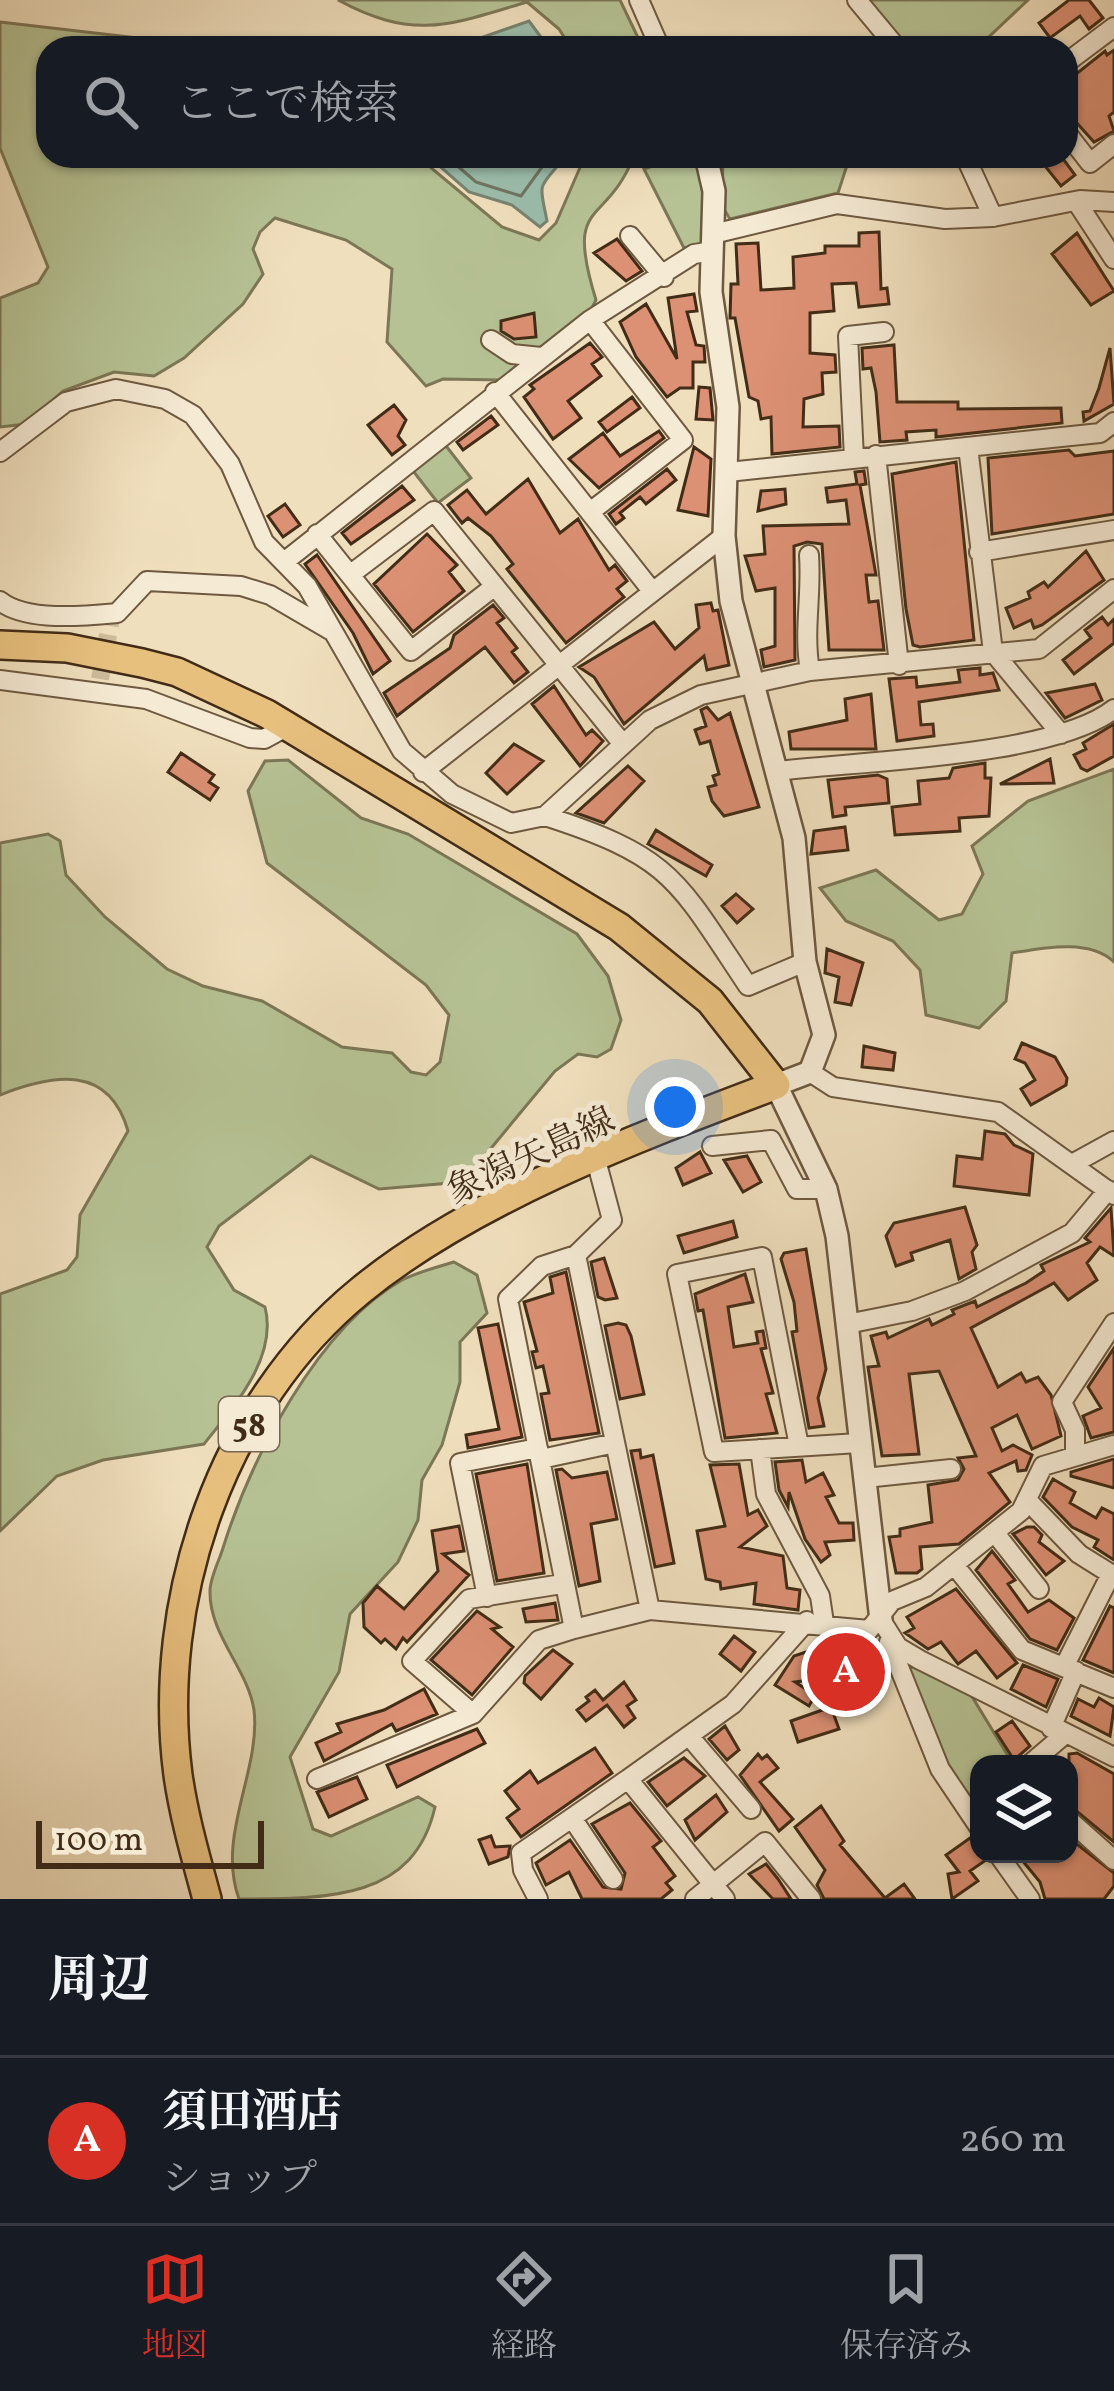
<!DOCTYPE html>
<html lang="ja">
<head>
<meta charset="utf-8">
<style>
	body { margin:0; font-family:Vollkorn,"Noto Serif JP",serif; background:#20242c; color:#f1f3f6 }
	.controls { position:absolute; right:36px; bottom:36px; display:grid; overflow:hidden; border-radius:24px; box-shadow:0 3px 9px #0004 }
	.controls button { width:108px; height:108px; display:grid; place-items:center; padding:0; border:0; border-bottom:3px solid #363941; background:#171b24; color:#f1f3f6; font:60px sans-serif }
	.scale { position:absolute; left:36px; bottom:30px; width:228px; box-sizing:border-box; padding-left:12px; border:6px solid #422c17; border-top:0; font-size:33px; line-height:42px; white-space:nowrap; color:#422c17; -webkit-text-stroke:9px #f5ead4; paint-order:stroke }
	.you { position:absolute; left:675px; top:1107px; width:42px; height:42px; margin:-30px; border:9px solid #fff; border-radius:50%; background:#1a73e8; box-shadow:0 0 0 18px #1a73e833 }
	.badge { display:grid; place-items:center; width:78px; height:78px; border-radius:50%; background:#d93025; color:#fff; font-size:39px; font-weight:700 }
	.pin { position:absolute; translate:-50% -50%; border:6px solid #fff; box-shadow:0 3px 12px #0006 }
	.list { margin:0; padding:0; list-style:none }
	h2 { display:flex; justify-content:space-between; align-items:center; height:156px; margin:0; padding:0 48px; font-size:51px }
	h2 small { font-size:39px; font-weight:400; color:#9ea1a6 }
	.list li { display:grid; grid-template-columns:78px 1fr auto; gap:36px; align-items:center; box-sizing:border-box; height:168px; padding:0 48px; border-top:3px solid #363941 }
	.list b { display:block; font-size:45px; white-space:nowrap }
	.list p { margin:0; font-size:39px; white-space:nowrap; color:#9ea1a6 }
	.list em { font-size:39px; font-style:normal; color:#9ea1a6 }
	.icon { flex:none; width:66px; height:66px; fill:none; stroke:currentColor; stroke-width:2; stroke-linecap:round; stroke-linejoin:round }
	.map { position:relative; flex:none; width:1114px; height:1899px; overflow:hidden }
	.search { position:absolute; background:#171b24; box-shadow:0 3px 9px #0004; left:36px; right:36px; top:36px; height:132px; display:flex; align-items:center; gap:30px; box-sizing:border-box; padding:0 42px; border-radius:36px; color:#9ea1a6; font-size:45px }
	.sheet { height:324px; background:#171b24 }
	nav { display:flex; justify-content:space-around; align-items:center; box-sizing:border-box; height:168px; border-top:3px solid #363941; background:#171b24; font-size:33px; color:#9ea1a6 }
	nav a { display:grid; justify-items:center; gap:6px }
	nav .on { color:#d93025 }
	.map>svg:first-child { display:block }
	.green { fill:#b6c294; stroke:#7c7756; stroke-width:3 }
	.water { fill:#9bbdac; stroke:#778370; stroke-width:3 }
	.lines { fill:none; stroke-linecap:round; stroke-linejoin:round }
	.shore { stroke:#6e7462; stroke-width:3 }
	.building { fill:#dc9074; stroke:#422c17; stroke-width:3 }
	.minor-tunnel { stroke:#cdbb9c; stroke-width:18; stroke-dasharray:18 9; stroke-linecap:butt }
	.minor-casing { stroke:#6e5940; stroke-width:22 }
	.tertiary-casing { stroke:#6e5940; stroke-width:26 }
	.primary-casing { stroke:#422c17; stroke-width:32 }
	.minor { stroke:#f5ead4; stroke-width:18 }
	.tertiary { stroke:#f5ead4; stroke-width:21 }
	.primary { stroke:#e8c07e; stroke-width:27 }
	.labels { text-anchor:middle; stroke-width:10; stroke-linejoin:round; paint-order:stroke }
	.shield { fill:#f5ead4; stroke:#786550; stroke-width:3 }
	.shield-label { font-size:33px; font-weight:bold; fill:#422c17 }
	.street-label { font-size:36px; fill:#422c17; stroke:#f5ead4 }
</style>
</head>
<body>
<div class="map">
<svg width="1114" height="1899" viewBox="0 0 1114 1899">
	<rect width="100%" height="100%" fill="#f0dfbd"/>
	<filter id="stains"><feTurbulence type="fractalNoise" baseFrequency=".00167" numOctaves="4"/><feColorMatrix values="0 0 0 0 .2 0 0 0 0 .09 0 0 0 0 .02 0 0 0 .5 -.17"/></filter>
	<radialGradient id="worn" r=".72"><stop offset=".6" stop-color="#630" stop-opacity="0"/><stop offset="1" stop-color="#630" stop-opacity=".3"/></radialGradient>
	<path class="green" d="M338,0h282l23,48h-72l-12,-19 -32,-27c-77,23 -113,39 -189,-2z
		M865,0h163l-51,48h-72z
		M0,22l224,26h-176v108h369l85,71 37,13 17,-17 29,-67h49c-29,73 -70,40 -38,144l-7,13 -87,67 -59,-1 -17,7 -39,-44 5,-73 -46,-29 -71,-22 -15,14 -7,17 10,25 -20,30 -59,54 -30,18 -40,-4 -51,19 -37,33 -26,3v-129l38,-15 10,-16 -48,-119z
		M680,156h17l9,33 -1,55 -21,4 -40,-79z
		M723,156h127l-12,37 -108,26 -8,-13z
		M443,442l28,36 -33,25 -28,-36z
		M288,760l73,58 47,16 169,100 31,42 13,44 -10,29 -14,8 -19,-3 -23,17 -92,111 -84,7 -68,-33 -92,70 -12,21 27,43 31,17c13,51 -31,99 -61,137l-101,16 -46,16 -57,55v-237l67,-24 10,-13 3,-42 48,-84c-19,-67 -75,-57 -128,-36v-252l48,-9 12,7 6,34 39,42 62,52 36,17 59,15 80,46 50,6 19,19 15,3 14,-13 9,-47 -23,-30 -159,-122 -19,-72 17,-30z
		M1114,769v193c-24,-24 -72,-14 -102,-9l-6,48 -27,27 -53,-13 -6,-45 -27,-29 -47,-20 -26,-33 56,-18 63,50 23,-6 21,-40 -11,-28 56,-45z
		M454,1262l23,13 10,38 -27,29v40l-18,63 -20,35 -4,40 -20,42 -48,52 -11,58 -49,85 23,72 18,7 87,-39 17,10c-21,92 -104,92 -196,92 -23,-64 22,-128 15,-189 -6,-41 -45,-75 -44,-119 0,-13 9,-30 13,-43 28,-90 95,-220 179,-268 16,-8 35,-13 52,-18z
		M917,1666l54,29 42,69h-34v27l-6,4 -9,-2 -22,-35 -33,-90z"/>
	<path class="water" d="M529,21l20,27h-97z
		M428,156h138c-29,35 -27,24 -19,65l-7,6 -28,-22 -43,-13z"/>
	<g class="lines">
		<path class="shore" d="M446,156l30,26 45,14 29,-40"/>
	</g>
	<path class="building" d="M1069,0h20l14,18 -14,11 -9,-13 -30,22 -11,-15z
		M1114,50v62l-5,4 5,15 -20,11 -28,-31v-29l39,-31 2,4z
		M1037,156h24l14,19 -14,11z
		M879,232l2,57 6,-1 2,16 -30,3 -3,-24 -24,1 2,27 -24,2v40l25,2 1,17 -14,1 1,21 -19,5 -1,28 36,-1 1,21 -68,7 -1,-37 -10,2 -3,-18 -9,-4 -14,-79h-5l1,-34h7l-2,-40 22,-1 3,47 33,-2 -1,-31 32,-4v-7h34v-13z
		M1077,233l37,58 -23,14 -39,-51z
		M617,239l25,32 -16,10 -32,-28z
		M694,294l3,17 -10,1 9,33 8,1 1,16h-12v26h-13l-13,9 -31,-40 -16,-35 26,-18 31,55 -9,-61z
		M534,313l2,24 -22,2 -13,-8v-10z
		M590,343l12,14 -10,7 9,12 -33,25 13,17 -28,21 -29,-42 10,-8 -4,-4z
		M894,345l3,57h61v7l103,-1 1,15 -126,14v-7l-30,2 1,8 -27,2 -4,-50 -5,-24 -8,1 -1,-21z
		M1110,348l4,56 -30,17 -1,-9 7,-1 9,-23z
		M699,387l11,1 3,32 -17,-1z
		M632,397l8,11 -33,24 -8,-10z
		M394,405l12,15 -8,16 7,9 -13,10 -24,-30z
		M491,416l7,9 -35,25 -6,-8z
		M659,431l5,7 -65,50 -30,-29 34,-26 17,23z
		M694,447l17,12 -3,57 -30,-6z
		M1069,450l6,6 39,-5v63l-122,20 -4,-76z
		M956,462l18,178 -54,7 -7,-2 -7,-36 -14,-135z
		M667,469l9,11 -30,24 -6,-7 -20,16 4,5 -8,6 -7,-10z
		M864,471l2,13 -6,1 16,90h-10l3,27 9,-1 6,49h-55l-7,-106 -15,-2 -13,4 1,114 -31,7 -3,-17 14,-4v-58l-19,3 -11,-35 20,-2 -2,-28 86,-2 -3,-24 -18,2 -2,-14 31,-4 -2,-12z
		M528,479l32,54 18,-14 31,51 6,-5 12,16 -10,8 7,8 -58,46 -59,-74 6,-5 -22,-28 -23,-18 -6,5 -14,-18 19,-15 19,24z
		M402,486l12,14 -63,44 -9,-11z
		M785,489l1,15 -28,7 3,-20z
		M285,504l15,21 -17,12 -15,-21z
		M427,534l30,31 -8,7 15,19 -51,41 -39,-48z
		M1086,551l18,29 -62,45 -8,3 -3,-8 -17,8 -8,-20 24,-10 -2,-6 16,-10 4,5z
		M317,555l73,106 -17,13 -20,-41 -48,-69z
		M711,603l2,8 5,-1 11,55 -22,5 -3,-14 -80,68 -30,-47 -15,-10 75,-45 21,27 24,-21 -3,-23z
		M493,605l11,13 -7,5 20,25 -5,4 16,20 -14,11 -29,-36 -88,69 -13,-23 66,-45 4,-13z
		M1102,617l6,8 6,-6v24l-40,31 -11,-14 28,-22 -6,-8z
		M980,668v7l13,-2 6,17 -80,12 2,23 12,-1 1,12 -37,5 -8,-62 27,-2 1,10 43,-5 -2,-12z
		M1095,684l7,16 -37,18 -19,-25z
		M554,686l32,49 6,-5 11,11 -23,25 -48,-62z
		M871,694l5,55h-85l-2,-17 58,-12 -2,-21z
		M707,707l11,13 12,-7 29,94 -35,9 -12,-15 -4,-14 8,-2 -3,-9 6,-2 -9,-33 -10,3 -5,-14 11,-4 -5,-16z
		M1114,724v32l-27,15 -6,-3 -7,-13 12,-6 -3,-6z
		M514,744l29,17 -36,33 -21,-21z
		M181,753l33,22 -5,7 9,6 -8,12 -42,-28z
		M1050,759l4,24 -54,1z
		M985,763v15h6l-2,38 -30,2 1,13 -65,4 -3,-28 28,-3 -2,-23 31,-3 4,-10z
		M628,766l16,15 -40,42 -28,-10z
		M878,775l9,4 2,24 -44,4 1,8 -13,2 -5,-37z
		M845,827l3,23 -37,4 3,-23z
		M656,830l56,35 -6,11 -58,-32z
		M736,894l17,15 -16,14 -15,-17z
		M827,949l36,14 -12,42 -16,-3 4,-25 -14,-4z
		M1022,1043l33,14 12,21 -1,7 -35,20 -10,-16 14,-9 -10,-17 -10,-4z
		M864,1046l31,7 -2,17 -31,-3z
		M985,1131l20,3 9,11 19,9 -4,41 -75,-9 3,-30 25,3z
		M700,1152l11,21 -28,12 -7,-17z
		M747,1156l14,26 -18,10 -19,-32z
		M965,1207l12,38 -5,7 4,17 -17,10 -9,-39 -39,13 2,7 -17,6 -10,-30 8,-13z
		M1111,1208l3,48 -14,-9 -13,16 10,17 -29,20 -14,-17 -83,45 27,59 23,-14 5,9 12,-5 13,18 10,41 -29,13 -15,-34 -25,13 10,23 11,-6 19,10 -6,15 -8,1 -2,-10 -27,12 21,29 -51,42 -39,3 2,22 -5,4h-21l-7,-36 11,-1v-7l32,-7 -4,-37 30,-5 6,-11 -6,-11 18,-2 -37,-85 -30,3 10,80 -37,2 -14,-89 11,-1 -8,-30 15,-4 2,6 41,-19 3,6 22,-11 -2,-4 23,-9 2,6 49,-24 18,-12 -3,-6 49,-23 -5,-4z
		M733,1221l4,16 -53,16 -6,-17z
		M806,1249l20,120 -8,29 6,28 -15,2 -17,-96 5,-1 -3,-29 -13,-43 3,-6z
		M604,1258l13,40 -12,2 -7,-3 -7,-35z
		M566,1272l33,161 -49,7 -9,-46 8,-1 -6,-27 -7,2 -4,-16 5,-1 -13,-49 29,-9 -3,-16z
		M745,1274l8,28 -25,5 6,40 24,-4 -2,-11 7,-1 3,17 -5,1 12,44 -7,1 11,39 -52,5 -22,-128 -5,1 -3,-17z
		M618,1323l8,2 5,11 13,58 -24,5 -15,-73z
		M498,1324l24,113 -54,11 -2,-13 33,-6 -21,-101z
		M1114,1348v84l-23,6 -8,-22 18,-8 -13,-21z
		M640,1450l1,8 12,-3 21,108 -19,4 -24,-116z
		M1114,1459v29l-43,-12v-4z
		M802,1460l4,22 17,-9 11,22 -8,2 13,26h14l1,17 -29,2 5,13 -9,7 -16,-23 -16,-47 -1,15 -9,-17 -4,-28z
		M527,1464l17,109 -47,8 -21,-107z
		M739,1464l9,51 10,-5 9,16 -27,21 43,9 4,32 13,2 -2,20 -44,-6 2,-21 -35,6 -1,-7 -14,-3 -9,-48 28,-5 -15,-61z
		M562,1469l10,9 35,-6 10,47 -26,5 9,57 -21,5 -23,-116z
		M1053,1479l22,13 -5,11 26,15 6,-10 12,6v46l-20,-13 4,-7 -26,-13 -29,-30z
		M459,1526l5,25 -21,3 26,21 -62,67 -4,-4 -7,11 -11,-10 -4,4 -17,-16 -1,-24 14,-17 27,23 34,-38 -6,-40z
		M1027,1527h7l8,8 -3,7 25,19 -18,14 -33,-41z
		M992,1551l23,29 -7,4 20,28 21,-12 25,18 -17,32 -27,-11 -54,-69z
		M956,1589l61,74 -20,15 -21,-27 -18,13 -17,-22 -13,7 -23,-16 9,-5 -7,-11z
		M555,1603l3,17 -32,2 -3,-13z
		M1110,1606l4,2v65l-31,-13z
		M477,1611l23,16 -8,2 21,18 -41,48 -41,-35z
		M734,1636l21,16 -14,19 -21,-17z
		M867,1643l5,15 8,-3 6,15 -7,3 3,9 -21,6 -10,-44z
		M827,1645l6,32 -38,5 20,13 -6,11 -34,-21 19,-29z
		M553,1650l19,14 -31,35 -17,-16 1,-7z
		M1023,1665l35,14 -12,28 -35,-18z
		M624,1682l12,18 -9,6 8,12 -11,9 -17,-22 -21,16 -9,-11 12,-9 -3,-4 9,-7 8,10z
		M424,1689l13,25 -41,17 -4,-7 -68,37 -8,-18 25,-11 -4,-8 47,-14z
		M1099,1698l15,9 -4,29 -39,-20 7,-17 16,8z
		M831,1707l8,22 -41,13 -7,-21z
		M1012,1721l18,25 -16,14 -18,-28z
		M725,1726l14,24 -12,10 -18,-21z
		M477,1729l8,14 -88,44 -10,-22z
		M595,1748l17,25 -91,64 -14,-19 12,-9 -14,-18 25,-20 8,12z
		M1077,1753l37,21v68l-45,-37v-51z
		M758,1754l4,5 5,-4 11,13 -18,14 33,37 -14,12 -39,-56z
		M684,1758l21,18 -38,30 -19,-24z
		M357,1777l10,22 -38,18 -12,-25z
		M716,1795l11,17 -32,28 -10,-20z
		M630,1803l31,38 -8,6 22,29 -9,7 6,7 -11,9h-79l-13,-27 -23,13 -10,-22 34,-23 33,47 18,2 4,-16 -33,-49z
		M821,1806l23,35 -4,4 45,53 19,-14 11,15h-91l-7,-14 8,-15 -30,-43z
		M491,1836l4,11 15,-1 -2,11 -19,7 -10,-24z
		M970,1838l16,22 -16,11 8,10 -26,18 -4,-25 11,-2 -13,-17z
		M1069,1838l45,35v13l-10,13h-59l-5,-17 -23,-28h52z
		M766,1864l12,15 13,20h-18l-24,-25z"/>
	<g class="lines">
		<path class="minor-tunnel" d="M100,679l12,-66"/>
		<defs>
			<path id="minor" d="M639,0l21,48
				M857,0l40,48
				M1066,63l48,-36
				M1066,132l24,31 24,-19
				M965,156l28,61
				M1076,201l38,58
				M713,234l124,-30 108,15 48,-2 87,-17 34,2
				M630,236l34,41
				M590,320l93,120 -93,72
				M491,340l21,14 29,3
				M495,392l157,199
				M968,447l25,205 68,82
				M0,452l66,-50 50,-13 49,10 28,16 37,49 34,78 43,44 95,165 50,43 59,29 34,-7 105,-96 51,-25 109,-24 229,-22 75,-60
				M876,455l23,210
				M854,458l-6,-122 36,-4
				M728,472l372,-39 14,-11
				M317,534l94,117 84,-65
				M979,552l135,-22
				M809,555c3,40 -6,76 1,116
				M284,562l306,-242 104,-66 19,-3
				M351,574l83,-63 188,232
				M0,601c26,21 85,15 117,12l30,-32 94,5 29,9 60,35
				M0,680l146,19 104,39 14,1 24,-13
				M777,771c83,-10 276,-14 337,-62
				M423,772l301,-236
				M545,816c127,41 131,62 203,170l57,-24
				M810,1072l23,15 165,25 116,83
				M712,1146l59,-6 26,49h29
				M1074,1163l40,-22
				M576,1255l36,-35 -16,-60
				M847,1324l65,-13 53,-20 107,-58 36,-43
				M799,1446l-37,-189 -85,17 37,178 145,-9
				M760,1449l6,45 54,102 4,27
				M1075,1456v-26l-13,-28 52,-79
				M541,1459l74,-16
				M865,1478l86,-9
				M1028,1501l51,53 35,22
				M995,1533l44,56
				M955,1566l67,84 92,38
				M487,1597l-27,-134 78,-15
				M881,1620l17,27 22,13 194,97
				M574,1629l-66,-330 34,-33 34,-11 74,355
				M889,1642l51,127 39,58
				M1064,1667l47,-93
				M473,1714l-61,-53 57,-62 93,-15
				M1051,1728l25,-57
				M689,1736l62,73
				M1030,1764l34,-29
				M317,1779l156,-65 66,-74 35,-11 76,-19 219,20 23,-29 34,-14 95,-76 22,-45 71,-21
				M572,1818l41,61
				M1069,1820l45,40
				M998,1854l32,45
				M538,1899l-15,-29 -2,-17 107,-74
				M695,1899l70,-57 46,57
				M725,1899l-97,-120 105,-75 74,-83"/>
			<path id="tertiary" d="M706,156l8,35 -3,101 17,115 -4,129 7,65 63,237 11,124 19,73 -14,37 -34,13 50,104 11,47 44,384"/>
			<path id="primary" d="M0,645l67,3 75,15 35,9 90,42 352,213 91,74 66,84c-135,51 -304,114 -416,206 -138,113 -205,308 -182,484 6,42 18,83 29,124"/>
		</defs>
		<use href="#minor" class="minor-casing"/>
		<use href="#tertiary" class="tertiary-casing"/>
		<use href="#primary" class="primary-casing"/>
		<use href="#minor" class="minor"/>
		<use href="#tertiary" class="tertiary"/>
		<use href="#primary" class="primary"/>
	</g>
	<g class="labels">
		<rect class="shield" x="219" y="1397" width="60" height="54" rx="9"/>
		<g class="shield-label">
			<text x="249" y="1436">58</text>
		</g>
		<g class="street-label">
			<text transform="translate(530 1154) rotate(-25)" y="13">象潟矢島線</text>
		</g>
	</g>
	<rect width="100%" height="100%" filter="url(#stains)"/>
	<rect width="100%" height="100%" fill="url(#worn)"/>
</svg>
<div class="controls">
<button><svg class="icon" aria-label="layers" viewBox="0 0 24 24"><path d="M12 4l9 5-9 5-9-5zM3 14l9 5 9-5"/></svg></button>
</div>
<div class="scale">100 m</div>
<div class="you"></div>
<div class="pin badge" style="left:846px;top:1672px">A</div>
<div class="search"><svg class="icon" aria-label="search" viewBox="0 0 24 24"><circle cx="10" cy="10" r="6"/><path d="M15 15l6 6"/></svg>ここで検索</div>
</div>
<section class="sheet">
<h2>周辺<small></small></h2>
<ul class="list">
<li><span class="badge">A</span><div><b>須田酒店</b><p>ショップ</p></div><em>260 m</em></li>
</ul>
</section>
<nav>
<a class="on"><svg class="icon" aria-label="map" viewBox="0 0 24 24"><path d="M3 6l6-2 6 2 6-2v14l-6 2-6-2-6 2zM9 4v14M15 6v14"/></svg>地図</a>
<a><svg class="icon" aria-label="directions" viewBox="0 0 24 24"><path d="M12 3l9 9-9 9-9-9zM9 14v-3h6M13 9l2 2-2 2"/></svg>経路</a>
<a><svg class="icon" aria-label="saved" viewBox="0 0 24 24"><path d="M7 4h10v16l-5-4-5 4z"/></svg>保存済み</a>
</nav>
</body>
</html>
